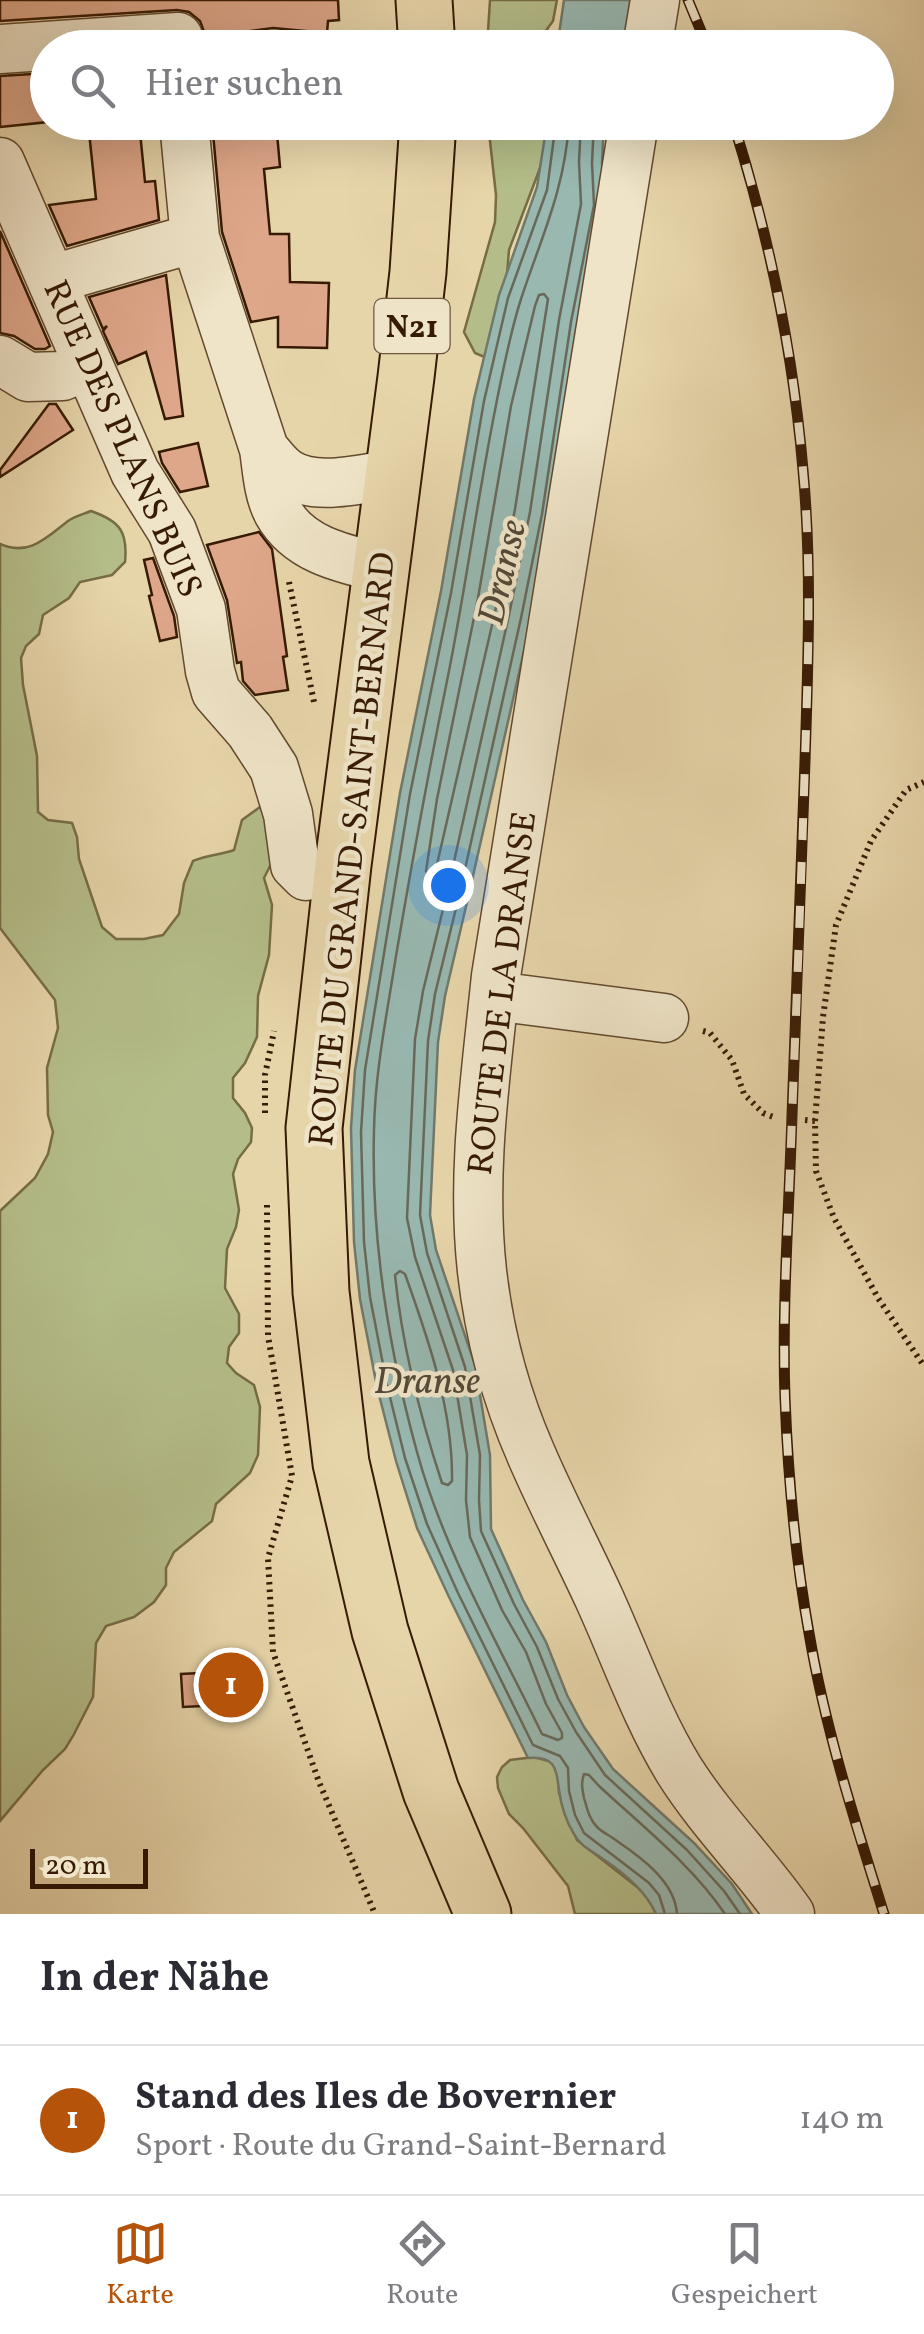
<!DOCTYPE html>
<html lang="de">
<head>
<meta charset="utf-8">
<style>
	body { margin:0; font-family:Vollkorn,serif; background:#f2f2f3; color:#2b2b33 }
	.scale { position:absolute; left:30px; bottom:25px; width:118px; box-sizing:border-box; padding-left:10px; border:5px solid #371a04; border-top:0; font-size:28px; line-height:35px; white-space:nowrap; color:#371a04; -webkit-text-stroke:8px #efe4c8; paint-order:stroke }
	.you { position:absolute; left:448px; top:885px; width:35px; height:35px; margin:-25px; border:8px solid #fff; border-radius:50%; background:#1a73e8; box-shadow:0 0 0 15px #1a73e833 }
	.badge { display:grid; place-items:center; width:65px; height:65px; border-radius:50%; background:#b45309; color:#fff; font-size:32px; font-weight:700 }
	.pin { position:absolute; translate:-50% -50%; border:5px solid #fff; box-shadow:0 2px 10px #0006 }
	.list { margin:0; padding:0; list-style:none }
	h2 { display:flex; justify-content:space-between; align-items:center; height:130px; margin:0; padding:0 40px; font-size:42px }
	h2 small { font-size:32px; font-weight:400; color:#7c7c81 }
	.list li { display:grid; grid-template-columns:65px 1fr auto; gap:30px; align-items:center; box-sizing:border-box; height:150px; padding:0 40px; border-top:2px solid #e1e1e2 }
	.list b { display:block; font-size:38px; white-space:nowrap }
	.list p { margin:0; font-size:32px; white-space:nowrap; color:#7c7c81 }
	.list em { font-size:32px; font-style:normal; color:#7c7c81 }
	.icon { flex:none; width:55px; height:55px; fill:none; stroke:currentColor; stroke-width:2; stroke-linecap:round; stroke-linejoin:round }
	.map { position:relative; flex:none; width:924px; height:1914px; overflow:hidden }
	.search { position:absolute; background:#fff; box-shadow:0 10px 40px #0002; left:30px; right:30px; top:30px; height:110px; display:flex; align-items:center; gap:25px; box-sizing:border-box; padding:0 35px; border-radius:55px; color:#7c7c81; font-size:38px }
	.sheet { height:280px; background:#fff }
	nav { display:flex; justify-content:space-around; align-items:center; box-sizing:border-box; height:140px; border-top:2px solid #e1e1e2; background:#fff; font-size:28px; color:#7c7c81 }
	nav a { display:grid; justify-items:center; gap:5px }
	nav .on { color:#b45309 }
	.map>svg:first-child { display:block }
	.green { fill:#b4bd89; stroke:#766c46; stroke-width:2.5 }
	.water { fill:#98b8b0; stroke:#71796b; stroke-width:2.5 }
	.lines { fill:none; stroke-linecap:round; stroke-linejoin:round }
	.shore { stroke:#68695a; stroke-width:2.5 }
	.building { fill:#dfa78a; stroke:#371a04; stroke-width:2.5 }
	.minor-casing { stroke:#63492e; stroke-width:51 }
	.major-casing { stroke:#371a04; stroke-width:59 }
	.path { stroke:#371a04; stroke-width:6; stroke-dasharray:2.5 5; stroke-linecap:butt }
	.minor { stroke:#efe4c8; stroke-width:48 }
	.major { stroke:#e7d5aa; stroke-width:55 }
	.rail-casing { stroke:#371a04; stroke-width:11 }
	.rail { stroke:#efe4c8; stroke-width:8; stroke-dasharray:22; stroke-linecap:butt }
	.labels { text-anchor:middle; stroke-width:9; stroke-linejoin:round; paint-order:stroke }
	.shield { fill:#efe4c8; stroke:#6e573f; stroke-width:2.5 }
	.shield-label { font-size:32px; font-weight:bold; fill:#371a04 }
	.street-label { font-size:35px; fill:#371a04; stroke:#efe4c8 }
	.water-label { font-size:38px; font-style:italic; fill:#544938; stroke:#efe4c8 }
</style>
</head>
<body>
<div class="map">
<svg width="924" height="1914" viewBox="0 0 924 1914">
	<rect width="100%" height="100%" fill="#e7d5aa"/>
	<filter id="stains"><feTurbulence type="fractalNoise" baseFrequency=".002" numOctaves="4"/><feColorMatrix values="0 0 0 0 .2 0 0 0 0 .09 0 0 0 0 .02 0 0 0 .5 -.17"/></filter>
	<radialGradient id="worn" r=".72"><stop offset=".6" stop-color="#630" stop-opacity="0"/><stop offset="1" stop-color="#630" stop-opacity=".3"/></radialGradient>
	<path class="green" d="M490,0h67l-4,21 -19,26h-47z
		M488,123h60v24l-39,103 -4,48 -16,61 -14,-6 -11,-21 31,-110 1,-27z
		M91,511c29,10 37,21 34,51l-13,13 -32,7 -11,16 -26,17 -4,19 -13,12 -5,12 2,27 14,71 1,56 10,8 24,3 5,14 2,22 23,68 14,12h28l19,-4 16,-21 5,-31 9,-22c14,-6 27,-6 41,-11l8,-30 18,-13 16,10 -4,45 -8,16 8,27 -3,50 -11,41 -1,41 -12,26 -12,15v20l12,15 7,15 -1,14 -13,17 -5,15 6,36 -3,17 -9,22 -2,39 14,26v19l-10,14 -2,16 9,10 18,12 6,22 -2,48 -8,18 -34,31 -4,17 -38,31 -8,16v17l-12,17 -20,15 -28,9 -10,17 -3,54 -20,39 -8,13 -22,21 -43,51v-610l35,-33 13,-24 5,-22 -5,-17 -1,-47 11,-40 -3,-28 -55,-72v-384c29,13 47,-7 68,-23 7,-5 16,-7 23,-10z
		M534,1757l18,5 6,9 1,22 18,47 64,50 9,9 6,15h-81l-7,-28 -45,-58 -14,-14 -11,-26 -1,-11 5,-10 8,-7z"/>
	<path class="water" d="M564,0h66l1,26 -3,7 -13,14 -58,1z
		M604,122l-2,41 2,27 -73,430 -63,278 -23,98 -7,46 -8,173 6,35 39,115 15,90 1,74 32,71 23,42 21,53 17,32 29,42 81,74 38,41 20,30h-96c-10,-23 -32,-41 -53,-55 -11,-8 -23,-13 -29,-25 -8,-13 -13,-29 -15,-44 -3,-23 -4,-34 -31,-32l-79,-161 -32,-69 -21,-67 -19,-74 -17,-88 -6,-57 -3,-114 4,-58 45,-277 41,-202 33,-192 25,-104 38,-108 10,-64z"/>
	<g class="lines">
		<path class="shore" d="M556,122l-9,68 -39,108 -24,103 -33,192 -41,201 -45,276 -4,62 3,110 6,55 17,88 18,73 22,66 31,69 75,152 27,11 8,12 1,23 6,24 9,18 65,50 10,12 6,19
			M569,122c-4,67 -28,116 -48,177 -11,34 -18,71 -25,106 -18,90 -30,181 -48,271 -19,93 -36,186 -52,280 -9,58 -21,115 -22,174 -3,109 14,217 43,322 27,99 80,189 125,282l16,6 4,-2v-5l-16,-29 -20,-52 -24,-42 -32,-73 -4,-37 1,-45 -14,-85 -38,-113 -8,-39 8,-179 8,-48 24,-98 62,-278 21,-103 29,-192 22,-116 -2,-42 2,-40
			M594,122l-2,41 2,42 -23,117 -29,192 -21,104 -62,278 -24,98 -7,47 -8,174 7,38 38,114 15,88 -1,45 2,31 33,73 23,43 21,52 18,33 29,43 82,75 37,41 16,23
			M544,294l4,5 -33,210 -20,103 -60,261 -5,4 -4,-6 11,-72 41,-201 33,-192 24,-100 4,-11z
			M400,1271l5,3c24,67 48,136 47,207l-4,4 -6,-2c-22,-67 -40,-138 -47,-208z
			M677,1914c-2,-32 -35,-56 -60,-73 -6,-5 -14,-8 -20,-14 -8,-8 -10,-19 -13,-29 -2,-10 -3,-15 0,-24l5,1 10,11c43,40 93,79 126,128"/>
	</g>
	<path class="building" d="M0,0h338l1,20 -11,1 -1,12 -54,-5 -67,9 -6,-16 -11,-9 -12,-2 -177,11z
		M48,73v49l-48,5v-51z
		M88,122h51l6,60 10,-1 4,39 -92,26 -18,-41 47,-6z
		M212,122h64l4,45 -16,2 6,65h19l1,48 39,1 -2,65 -49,-1v-30l-27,5 -29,-90z
		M0,231l50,115 -5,3h-10l-21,-13 -14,-3z
		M166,275l17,141 -18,3 -19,-67 -28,12 -15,-33 4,-5 -4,3 -14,-32z
		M49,404h7l17,26 -73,47v-7z
		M198,443l10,43 -28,6 -18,-29 -3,-11z
		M259,532l13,17 15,107 -4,1 5,33 -33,5 -12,-14 -2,-19 -4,1 -10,-63 -20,-55z
		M153,558l21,58 3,21 -17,4 -11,-45 3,-1 -8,-35z
		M221,1672l1,33 -39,2 -2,-33z"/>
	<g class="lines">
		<defs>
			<path id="minor" d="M647,48l8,-48
				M0,49l178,-12
				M184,122l11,116 69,211c3,20 4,45 14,63 21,38 66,47 104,56
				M634,122l-138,854c-10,99 -25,196 -14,295 7,62 24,126 49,183 21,49 46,96 68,144 26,57 47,118 80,172 32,51 76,94 111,144
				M0,162l135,310 37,59 29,78 9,62 6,21 34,39 24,37 14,46 7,51 11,11
				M53,279l142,-41
				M0,360l28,17 35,-1 23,-12
				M264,449c7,8 14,18 23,24 29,19 75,5 107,1
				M494,996l170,22"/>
			<path id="major" d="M424,0l3,48
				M428,122l-10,150 -12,105 -63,488 -29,263 7,164 20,171 39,168 51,160 52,123"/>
		</defs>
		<use href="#minor" class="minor-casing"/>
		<use href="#major" class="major-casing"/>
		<path class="path" d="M289,582l25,120
			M703,1031l7,2 22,27 12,34 19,19 13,5
			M265,1113v-38l9,-44
			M805,1120l10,1 1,50 18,47 44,80 46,68
			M815,1121l8,-104 13,-92 35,-84 35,-51 18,-8
			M267,1205l1,131 24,140 -24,82 5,94 46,130 56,132"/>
		<use href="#minor" class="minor"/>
		<use href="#major" class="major"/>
		<defs>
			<path id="rail" d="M688,0l20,48
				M733,122c36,114 60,229 70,348 9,96 5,194 2,291 -4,127 -9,254 -14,382 -3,84 -9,170 -6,255 3,78 10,157 24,235 16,95 46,189 75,281"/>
		</defs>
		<use href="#rail" class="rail-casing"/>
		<use href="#rail" class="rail"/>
	</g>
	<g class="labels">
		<rect class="shield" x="374.5" y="299" width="75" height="54" rx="8"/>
		<g class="shield-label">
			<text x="412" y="337">N21</text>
		</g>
		<g class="street-label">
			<text transform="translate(124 438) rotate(66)" y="12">RUE DES PLANS BUIS</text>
			<text transform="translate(351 849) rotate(-84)" y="12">ROUTE DU GRAND-SAINT-BERNARD</text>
			<text transform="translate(501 993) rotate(-83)" y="12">ROUTE DE LA DRANSE</text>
		</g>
		<g class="water-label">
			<text transform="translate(501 572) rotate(-77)" y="13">Dranse</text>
			<text x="427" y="1393">Dranse</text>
		</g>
	</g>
	<rect width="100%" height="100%" filter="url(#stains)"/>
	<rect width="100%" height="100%" fill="url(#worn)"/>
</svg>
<div class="scale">20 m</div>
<div class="you"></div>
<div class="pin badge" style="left:231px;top:1685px">1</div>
<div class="search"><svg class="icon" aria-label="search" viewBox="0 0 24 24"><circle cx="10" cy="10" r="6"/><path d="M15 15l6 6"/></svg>Hier suchen</div>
</div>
<section class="sheet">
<h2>In der Nähe<small></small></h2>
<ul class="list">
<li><span class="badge">1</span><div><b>Stand des Iles de Bovernier</b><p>Sport · Route du Grand-Saint-Bernard</p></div><em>140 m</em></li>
</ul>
</section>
<nav>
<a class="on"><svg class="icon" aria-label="map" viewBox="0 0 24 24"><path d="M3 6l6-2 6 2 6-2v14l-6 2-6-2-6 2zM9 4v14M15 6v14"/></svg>Karte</a>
<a><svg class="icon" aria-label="directions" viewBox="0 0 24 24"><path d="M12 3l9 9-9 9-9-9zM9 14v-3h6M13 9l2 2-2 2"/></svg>Route</a>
<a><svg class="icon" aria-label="saved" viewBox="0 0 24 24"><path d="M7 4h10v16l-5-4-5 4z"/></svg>Gespeichert</a>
</nav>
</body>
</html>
